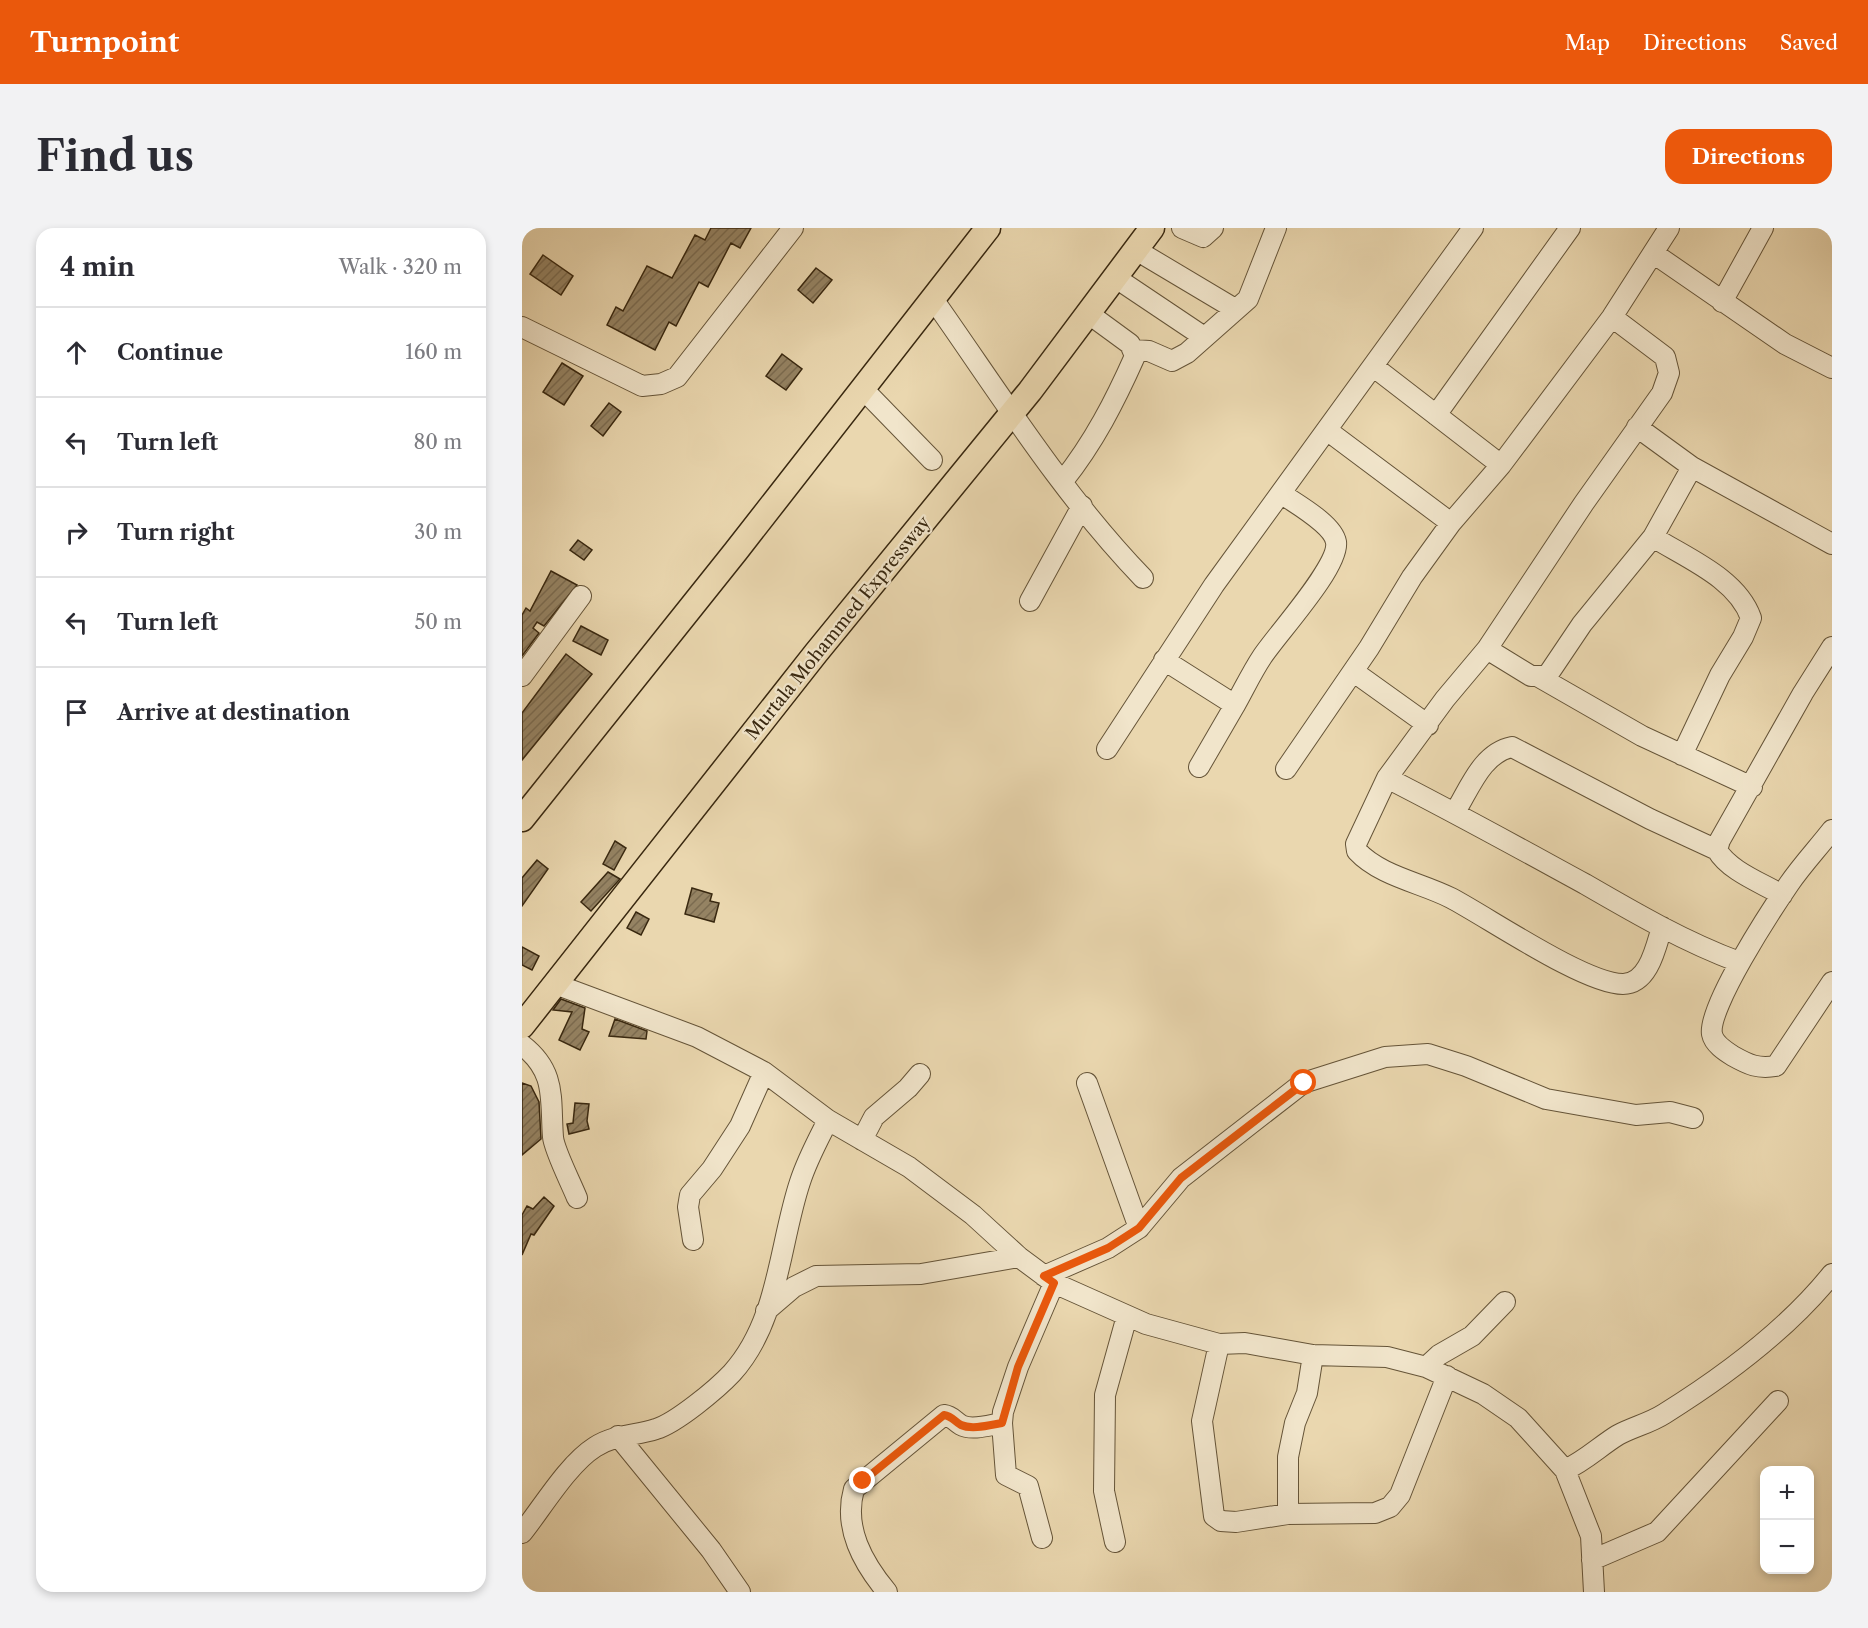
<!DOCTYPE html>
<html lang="en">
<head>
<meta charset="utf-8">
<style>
	body { margin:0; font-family:"Libre Caslon Text",serif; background:#f2f2f3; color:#2b2b33 }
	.controls { position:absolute; right:18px; bottom:18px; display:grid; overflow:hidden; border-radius:12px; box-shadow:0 3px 9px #0003 }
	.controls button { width:54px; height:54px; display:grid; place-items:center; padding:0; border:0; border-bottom:2px solid #e1e1e2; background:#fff; color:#2b2b33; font:30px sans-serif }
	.stop { position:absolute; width:18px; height:18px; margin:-14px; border:4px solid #ea580c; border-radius:50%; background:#fff }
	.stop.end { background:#ea580c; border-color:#fff; box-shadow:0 2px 6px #0008 }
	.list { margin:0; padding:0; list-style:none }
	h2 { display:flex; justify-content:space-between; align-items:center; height:78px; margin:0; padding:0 24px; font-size:26px }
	h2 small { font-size:20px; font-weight:400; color:#7c7c81 }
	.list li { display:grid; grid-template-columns:39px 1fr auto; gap:18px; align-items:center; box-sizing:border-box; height:90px; padding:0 24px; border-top:2px solid #e1e1e2 }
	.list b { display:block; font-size:22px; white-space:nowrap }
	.list em { font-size:20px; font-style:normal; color:#7c7c81 }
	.icon { flex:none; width:33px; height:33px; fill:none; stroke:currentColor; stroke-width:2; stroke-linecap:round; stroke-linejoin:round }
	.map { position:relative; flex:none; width:1310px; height:1364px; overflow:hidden; border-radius:18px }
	header { display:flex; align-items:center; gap:36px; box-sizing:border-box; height:84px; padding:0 30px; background:#ea580c; color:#fff }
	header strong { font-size:28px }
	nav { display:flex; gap:33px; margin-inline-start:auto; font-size:21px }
	.intro { display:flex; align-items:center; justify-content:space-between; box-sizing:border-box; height:144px; padding:0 36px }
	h1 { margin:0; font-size:42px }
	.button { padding:15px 27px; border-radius:18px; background:#ea580c; color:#fff; font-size:21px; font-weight:700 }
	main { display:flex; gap:36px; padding:0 36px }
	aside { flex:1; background:#fff; border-radius:18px; box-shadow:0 3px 9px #0003 }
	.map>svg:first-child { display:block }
	.building { fill:url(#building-hatch); stroke:#392810; stroke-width:1.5 }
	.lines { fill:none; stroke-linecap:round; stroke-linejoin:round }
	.minor-casing { stroke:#655438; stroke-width:22 }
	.major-casing { stroke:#392810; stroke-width:27 }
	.minor { stroke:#f1e5cb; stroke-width:20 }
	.major { stroke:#ead7af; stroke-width:24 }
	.route { stroke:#ea580c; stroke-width:8 }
	.labels { text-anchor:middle; stroke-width:4.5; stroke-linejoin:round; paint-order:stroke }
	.street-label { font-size:18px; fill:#392810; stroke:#f1e5cb }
</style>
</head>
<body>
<header>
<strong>Turnpoint</strong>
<nav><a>Map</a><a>Directions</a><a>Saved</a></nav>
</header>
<div class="intro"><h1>Find us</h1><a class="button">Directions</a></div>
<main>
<aside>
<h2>4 min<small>Walk · 320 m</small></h2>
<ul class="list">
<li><svg class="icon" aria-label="ahead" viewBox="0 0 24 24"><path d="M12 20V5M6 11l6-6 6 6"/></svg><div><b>Continue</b></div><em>160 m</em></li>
<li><svg class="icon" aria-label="left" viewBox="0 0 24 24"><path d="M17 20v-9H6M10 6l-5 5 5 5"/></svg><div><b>Turn left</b></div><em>80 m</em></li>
<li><svg class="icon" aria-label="right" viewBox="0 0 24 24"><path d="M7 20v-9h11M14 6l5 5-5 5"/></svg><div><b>Turn right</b></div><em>30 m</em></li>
<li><svg class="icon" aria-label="left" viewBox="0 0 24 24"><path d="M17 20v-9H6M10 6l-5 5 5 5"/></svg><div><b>Turn left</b></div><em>50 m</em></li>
<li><svg class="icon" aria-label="arrive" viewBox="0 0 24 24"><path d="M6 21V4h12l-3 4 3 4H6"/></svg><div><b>Arrive at destination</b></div></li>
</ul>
</aside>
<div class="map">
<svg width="1310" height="1364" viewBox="0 0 1310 1364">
	<defs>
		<pattern id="building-hatch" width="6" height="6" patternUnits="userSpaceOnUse" patternTransform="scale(1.5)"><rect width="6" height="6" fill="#958363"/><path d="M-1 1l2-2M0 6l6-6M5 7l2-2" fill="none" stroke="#7b6b50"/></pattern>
	</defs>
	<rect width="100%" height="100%" fill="#ead7af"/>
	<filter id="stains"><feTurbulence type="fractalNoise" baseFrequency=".00333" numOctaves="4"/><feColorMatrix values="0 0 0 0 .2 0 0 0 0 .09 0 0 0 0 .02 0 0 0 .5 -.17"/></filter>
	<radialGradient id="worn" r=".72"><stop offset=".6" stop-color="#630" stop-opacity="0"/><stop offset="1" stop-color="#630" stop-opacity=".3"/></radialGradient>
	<path class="building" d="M189,0h40l-11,20 -9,-5 -23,44 -9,-5 -23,44 -7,-4 -14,28 -48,-25 9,-18 7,4 24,-45 25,12 23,-43 10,5z
		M21,27l30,21 -12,19 -31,-21z
		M294,40l16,12 -19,23 -15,-13z
		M260,126l20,15 -16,21 -20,-14z
		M40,135l21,13 -19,29 -21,-13z
		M87,175l12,9 -18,24 -12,-10z
		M56,312l14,10 -8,10 -14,-10z
		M29,343l26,14 -33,41 -7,-4 -4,6 6,5 -17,23v-41l4,-7 4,3z
		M59,398l27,14 -7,15 -28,-14z
		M44,426l26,20 -70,86v-47z
		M93,613l11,7 -12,22 -11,-6z
		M15,632l11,9 -26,37v-28z
		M86,644l12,7 -29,32 -10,-9z
		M170,660l20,6 -2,7 9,2 -5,19 -29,-8z
		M114,684l13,7 -8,16 -14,-7z
		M0,719l17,9 -7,14 -10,-5z
		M39,771l24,9 -3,21 7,3 -9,18 -21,-10 13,-28 -19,-2z
		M93,791l32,12 -1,8 -37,-3z
		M0,855l9,3 8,16 2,37 -19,16z
		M53,875l14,1 -2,17 2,8 -20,5 -2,-10 6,-1z
		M22,969l10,9 -20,29 -3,-1 -9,21v-40l5,-9 6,3z"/>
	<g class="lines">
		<defs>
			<path id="minor" d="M660,0l21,9 10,-9
				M614,22l99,59
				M1131,25l132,91 47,24
				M594,50l88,59
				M411,71c67,95 129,195 210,279
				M1200,74l41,-74
				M1090,89l53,40 4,16 -7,20 -78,110 -97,146 -42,50 -58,79 -31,66 1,7c23,25 65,32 94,47 38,20 134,86 172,86 26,0 33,-38 39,-57
				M0,99l120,59 19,-2 16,-7 116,-149
				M612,122l15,1 23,10 15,-8 61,-54 28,-71
				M852,139l127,98
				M341,161l69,71
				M914,187l134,-187
				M1115,199l55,40 140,77
				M806,203l123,92
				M541,253c31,-39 52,-80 72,-125l-5,-12 -41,-30
				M1131,309c33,21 84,41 98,81l-8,19 -23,38 -38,80
				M508,373l52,-95
				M965,421l44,27h16l35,-52 71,-87 39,-70
				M642,432l71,45c9,-16 17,-33 27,-48 15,-23 78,-91 74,-115 -3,-18 -40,-38 -54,-48
				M832,444l74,53
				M0,448l59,-80
				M1017,449l103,59 110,51
				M585,521l107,-164 259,-357
				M677,539l36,-62
				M764,541l83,-121 43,-71 39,-54 50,-58 111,-148 57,-89
				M865,550c67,34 132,70 198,106 50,29 100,58 154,78
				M933,584c15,-24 27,-59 57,-65l138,72 67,31
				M1310,602c-14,18 -30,35 -43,54 -17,25 -82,124 -77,150 2,10 13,17 21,22 16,9 25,13 43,10l56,-84
				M1260,667c-20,-12 -53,-24 -65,-45l3,-10 83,-147 29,-46
				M33,756l142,53 67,35 64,48 81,47 64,48 46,42 35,26 92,41 73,20 26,-1 68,12 74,2 39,10 57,27 35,24 47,52 26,66 3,56
				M0,817c35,27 28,54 31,92 1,13 19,48 24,61
				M565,855l52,145
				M340,912l12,-23 34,-29 12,-14
				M171,1012l-5,-33 2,-12 22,-26 28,-43 24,-54
				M522,1048l64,-28 31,-20 42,-50 122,-95 82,-26 43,-3 38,12 80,33 90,16 34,-3 23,6
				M244,1083l28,-24 22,-11 105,-2 98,-17
				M697,1116l-17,77 12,95 7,5 15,1 52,-8 87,-1 15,-6 10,-12 47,-119
				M904,1139l13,-12 33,-19 33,-34
				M96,1208l93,114 29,42
				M1043,1242c20,-9 35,-24 53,-35 15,-8 32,-12 46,-21 61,-38 123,-84 168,-140
				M766,1286v-57l7,-34 12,-30 6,-38
				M0,1305c20,-25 46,-69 73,-86 20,-13 40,-11 61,-18 20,-6 61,-40 76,-56 47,-52 47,-128 68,-191 7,-22 18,-42 28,-62
				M520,1310l-14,-52 -22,-11 -4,-52 1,-11 15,-45 36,-84
				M593,1314l-11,-51 1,-96 22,-79
				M1070,1332l65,-28 121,-131
				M365,1364c-24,-29 -44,-64 -33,-103l90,-74c8,1 10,6 17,10 11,6 29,0 41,-2"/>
			<path id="major" d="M0,591l214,-268 252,-323
				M0,798l294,-373 214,-262 122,-163"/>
		</defs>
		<use href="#minor" class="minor-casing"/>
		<use href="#major" class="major-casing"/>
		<use href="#minor" class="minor"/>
		<use href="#major" class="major"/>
	</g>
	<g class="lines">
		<path class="route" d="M341,1253l81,-66c8,1 10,6 17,10 11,5 29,0 41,-2l16,-56 36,-84 -10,-7 64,-28 31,-20 42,-50 123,-95"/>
	</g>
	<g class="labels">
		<g class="street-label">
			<text transform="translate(316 400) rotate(-51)" y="6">Murtala Mohammed Expressway</text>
		</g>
	</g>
	<rect width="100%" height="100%" filter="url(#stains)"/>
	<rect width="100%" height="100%" fill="url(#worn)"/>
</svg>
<div class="controls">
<button>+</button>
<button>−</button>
</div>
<div class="stop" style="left:782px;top:855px"></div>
<div class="stop end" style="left:341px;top:1253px"></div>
</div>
</main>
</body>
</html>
